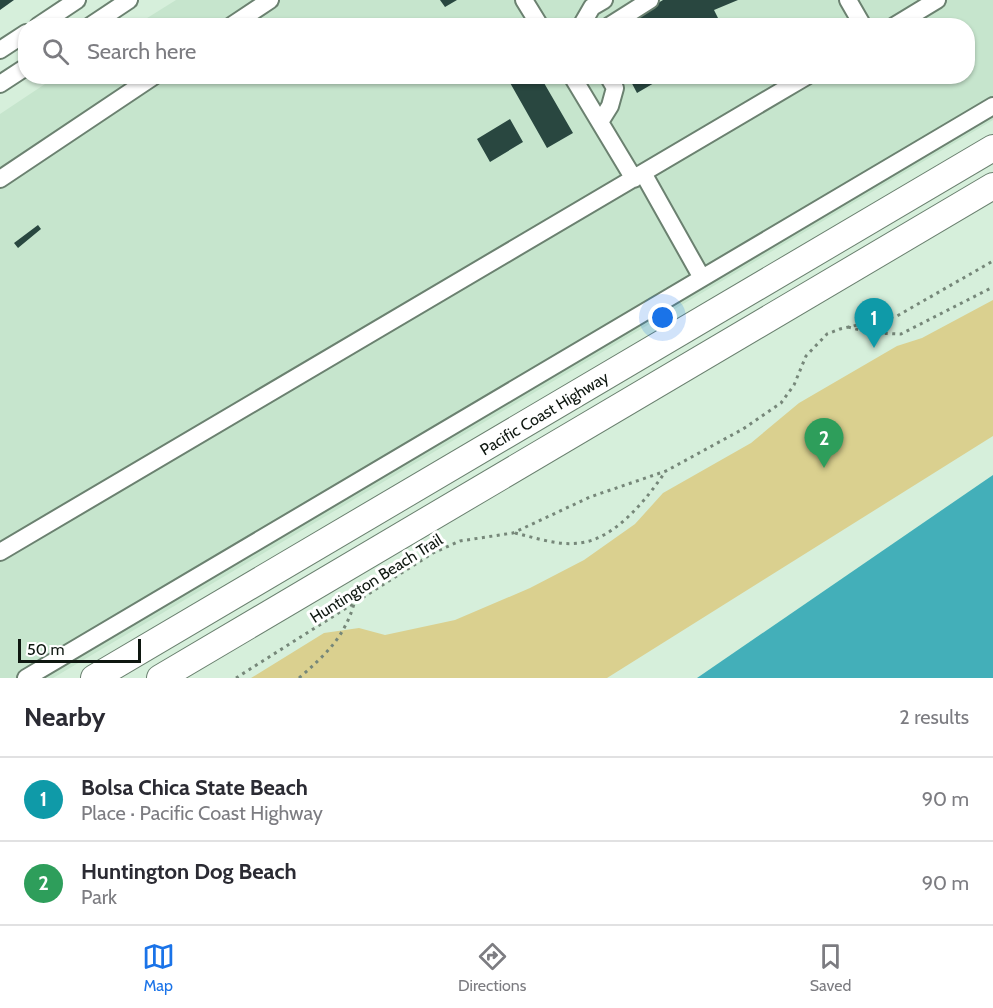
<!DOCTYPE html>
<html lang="en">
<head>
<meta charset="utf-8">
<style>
	body { margin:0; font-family:Cabin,sans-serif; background:#f7f7f7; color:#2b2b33 }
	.scale { position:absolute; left:18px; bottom:15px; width:123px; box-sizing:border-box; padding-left:6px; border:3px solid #0e1710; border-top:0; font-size:16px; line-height:21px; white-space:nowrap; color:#0e1710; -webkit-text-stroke:4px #fff; paint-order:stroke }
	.you { position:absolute; left:663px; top:318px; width:21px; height:21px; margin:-15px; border:4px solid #fff; border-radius:50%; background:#1a73e8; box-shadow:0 0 0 9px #1a73e833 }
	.badge { display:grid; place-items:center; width:39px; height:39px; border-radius:50%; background:#1a73e8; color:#fff; font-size:20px; font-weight:700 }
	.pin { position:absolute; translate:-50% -50px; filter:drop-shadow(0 2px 3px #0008) }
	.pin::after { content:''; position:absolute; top:32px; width:21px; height:18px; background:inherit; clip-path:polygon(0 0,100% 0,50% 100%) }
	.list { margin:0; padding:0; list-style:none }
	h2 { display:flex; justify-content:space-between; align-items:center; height:78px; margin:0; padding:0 24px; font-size:26px }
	h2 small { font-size:20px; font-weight:400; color:#7c7c81 }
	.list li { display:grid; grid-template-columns:39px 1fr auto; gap:18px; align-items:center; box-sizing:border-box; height:84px; padding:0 24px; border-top:2px solid #e1e1e2 }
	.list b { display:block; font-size:22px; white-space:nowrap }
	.list p { margin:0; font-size:20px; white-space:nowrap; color:#7c7c81 }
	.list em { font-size:20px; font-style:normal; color:#7c7c81 }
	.icon { flex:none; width:33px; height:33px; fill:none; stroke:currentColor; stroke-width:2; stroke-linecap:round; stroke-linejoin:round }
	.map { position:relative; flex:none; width:993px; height:678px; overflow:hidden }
	.search { position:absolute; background:#fff; box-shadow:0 2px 4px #0004; left:18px; right:18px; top:18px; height:66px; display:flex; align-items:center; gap:15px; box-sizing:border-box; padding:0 21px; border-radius:24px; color:#7c7c81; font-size:22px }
	.sheet { height:246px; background:#fff }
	nav { display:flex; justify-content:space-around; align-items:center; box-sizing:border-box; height:84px; border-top:2px solid #e1e1e2; background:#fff; font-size:16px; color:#7c7c81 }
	nav a { display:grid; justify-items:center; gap:3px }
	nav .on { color:#1a73e8 }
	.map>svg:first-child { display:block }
	.built { fill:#c6e5cd }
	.green { fill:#dad08f }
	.water { fill:#43afb9 }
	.building { fill:#294740 }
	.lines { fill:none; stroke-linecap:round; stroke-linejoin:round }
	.minor-casing { stroke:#6b8170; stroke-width:20 }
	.highway-casing { stroke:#6b8170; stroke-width:28 }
	.path { stroke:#768779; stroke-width:3; stroke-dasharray:3 4.5; stroke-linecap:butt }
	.minor { stroke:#fff; stroke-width:16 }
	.highway { stroke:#fff; stroke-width:26 }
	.labels { text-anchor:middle; stroke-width:6; stroke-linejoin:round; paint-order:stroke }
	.street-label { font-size:16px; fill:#0e1710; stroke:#fff }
</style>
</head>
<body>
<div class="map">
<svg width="993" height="678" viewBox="0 0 993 678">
	<rect width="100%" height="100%" fill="#d6efdb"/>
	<path class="built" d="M176,0h817v120l-940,558h-53v-564l57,-38h911v-50l-832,-1z"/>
	<path class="green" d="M993,300v136l-386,242h-356l73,-45 35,-5 26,7 70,-15 75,-32 54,-28 51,-36 28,-31 88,-50 48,-40 98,-57 25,-8z"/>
	<path class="water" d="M993,475v203h-296z"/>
	<path class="building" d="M0,0h14l-14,10z
		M440,0h17l-12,7z
		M663,0h75l-24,10 8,16h-102z
		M516,76h24l33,57 -26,15 -38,-67z
		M628,76h38l-29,17z
		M510,119l13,23 -33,20 -13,-23z
		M38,225l3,4 -23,19 -4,-5z"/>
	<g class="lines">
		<defs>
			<path id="minor" d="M524,0l16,26
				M848,0l15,26
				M38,26l39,-26
				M90,26l39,-26
				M231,26l39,-26
				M581,26l11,-19 12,-7
				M609,26l41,-26
				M894,26l43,-26
				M0,50l26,-17
				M572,76l62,103
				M0,84l26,-17
				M600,122l10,-16 5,-18 -7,-12
				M643,173l59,105
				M0,179l154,-103
				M0,552l807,-476
				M26,678l967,-572"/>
			<path id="highway" d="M94,678l899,-530
				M160,678l833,-492"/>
		</defs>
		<use href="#minor" class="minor-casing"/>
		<use href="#highway" class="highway-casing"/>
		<path class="path" d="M848,327l23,6 30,1 92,-47
			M515,533c21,5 44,13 65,10 35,-4 67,-44 85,-71
			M236,678l197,-125 27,-12 53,-8 77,-36 76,-26 77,-42 38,-26 13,-18 12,-29 21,-22 13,-5 57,-13 96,-55
			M299,678c26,-23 45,-40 55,-74"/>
		<use href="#minor" class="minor"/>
		<use href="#highway" class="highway"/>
	</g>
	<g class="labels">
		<g class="street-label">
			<text transform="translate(544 413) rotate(-31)" y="6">Pacific Coast Highway</text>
			<text transform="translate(376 578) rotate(-32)" y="6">Huntington Beach Trail</text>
		</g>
	</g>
</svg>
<div class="scale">50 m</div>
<div class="you"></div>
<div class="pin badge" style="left:874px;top:348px;background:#0f9aa8">1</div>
<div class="pin badge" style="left:824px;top:468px;background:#2e9e5b">2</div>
<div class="search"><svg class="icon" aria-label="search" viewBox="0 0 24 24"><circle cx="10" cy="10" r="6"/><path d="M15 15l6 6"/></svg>Search here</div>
</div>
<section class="sheet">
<h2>Nearby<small>2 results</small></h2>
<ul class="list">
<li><span class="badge" style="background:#0f9aa8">1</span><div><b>Bolsa Chica State Beach</b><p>Place · Pacific Coast Highway</p></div><em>90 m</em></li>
<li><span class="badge" style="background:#2e9e5b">2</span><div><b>Huntington Dog Beach</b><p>Park</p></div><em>90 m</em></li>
</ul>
</section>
<nav>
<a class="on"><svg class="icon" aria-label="map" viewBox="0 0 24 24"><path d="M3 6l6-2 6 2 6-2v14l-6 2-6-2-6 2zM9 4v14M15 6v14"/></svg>Map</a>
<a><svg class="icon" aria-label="directions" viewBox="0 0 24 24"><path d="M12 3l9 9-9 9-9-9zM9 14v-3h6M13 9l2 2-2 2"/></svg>Directions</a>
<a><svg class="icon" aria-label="saved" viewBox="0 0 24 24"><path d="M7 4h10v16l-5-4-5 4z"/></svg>Saved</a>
</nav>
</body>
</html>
